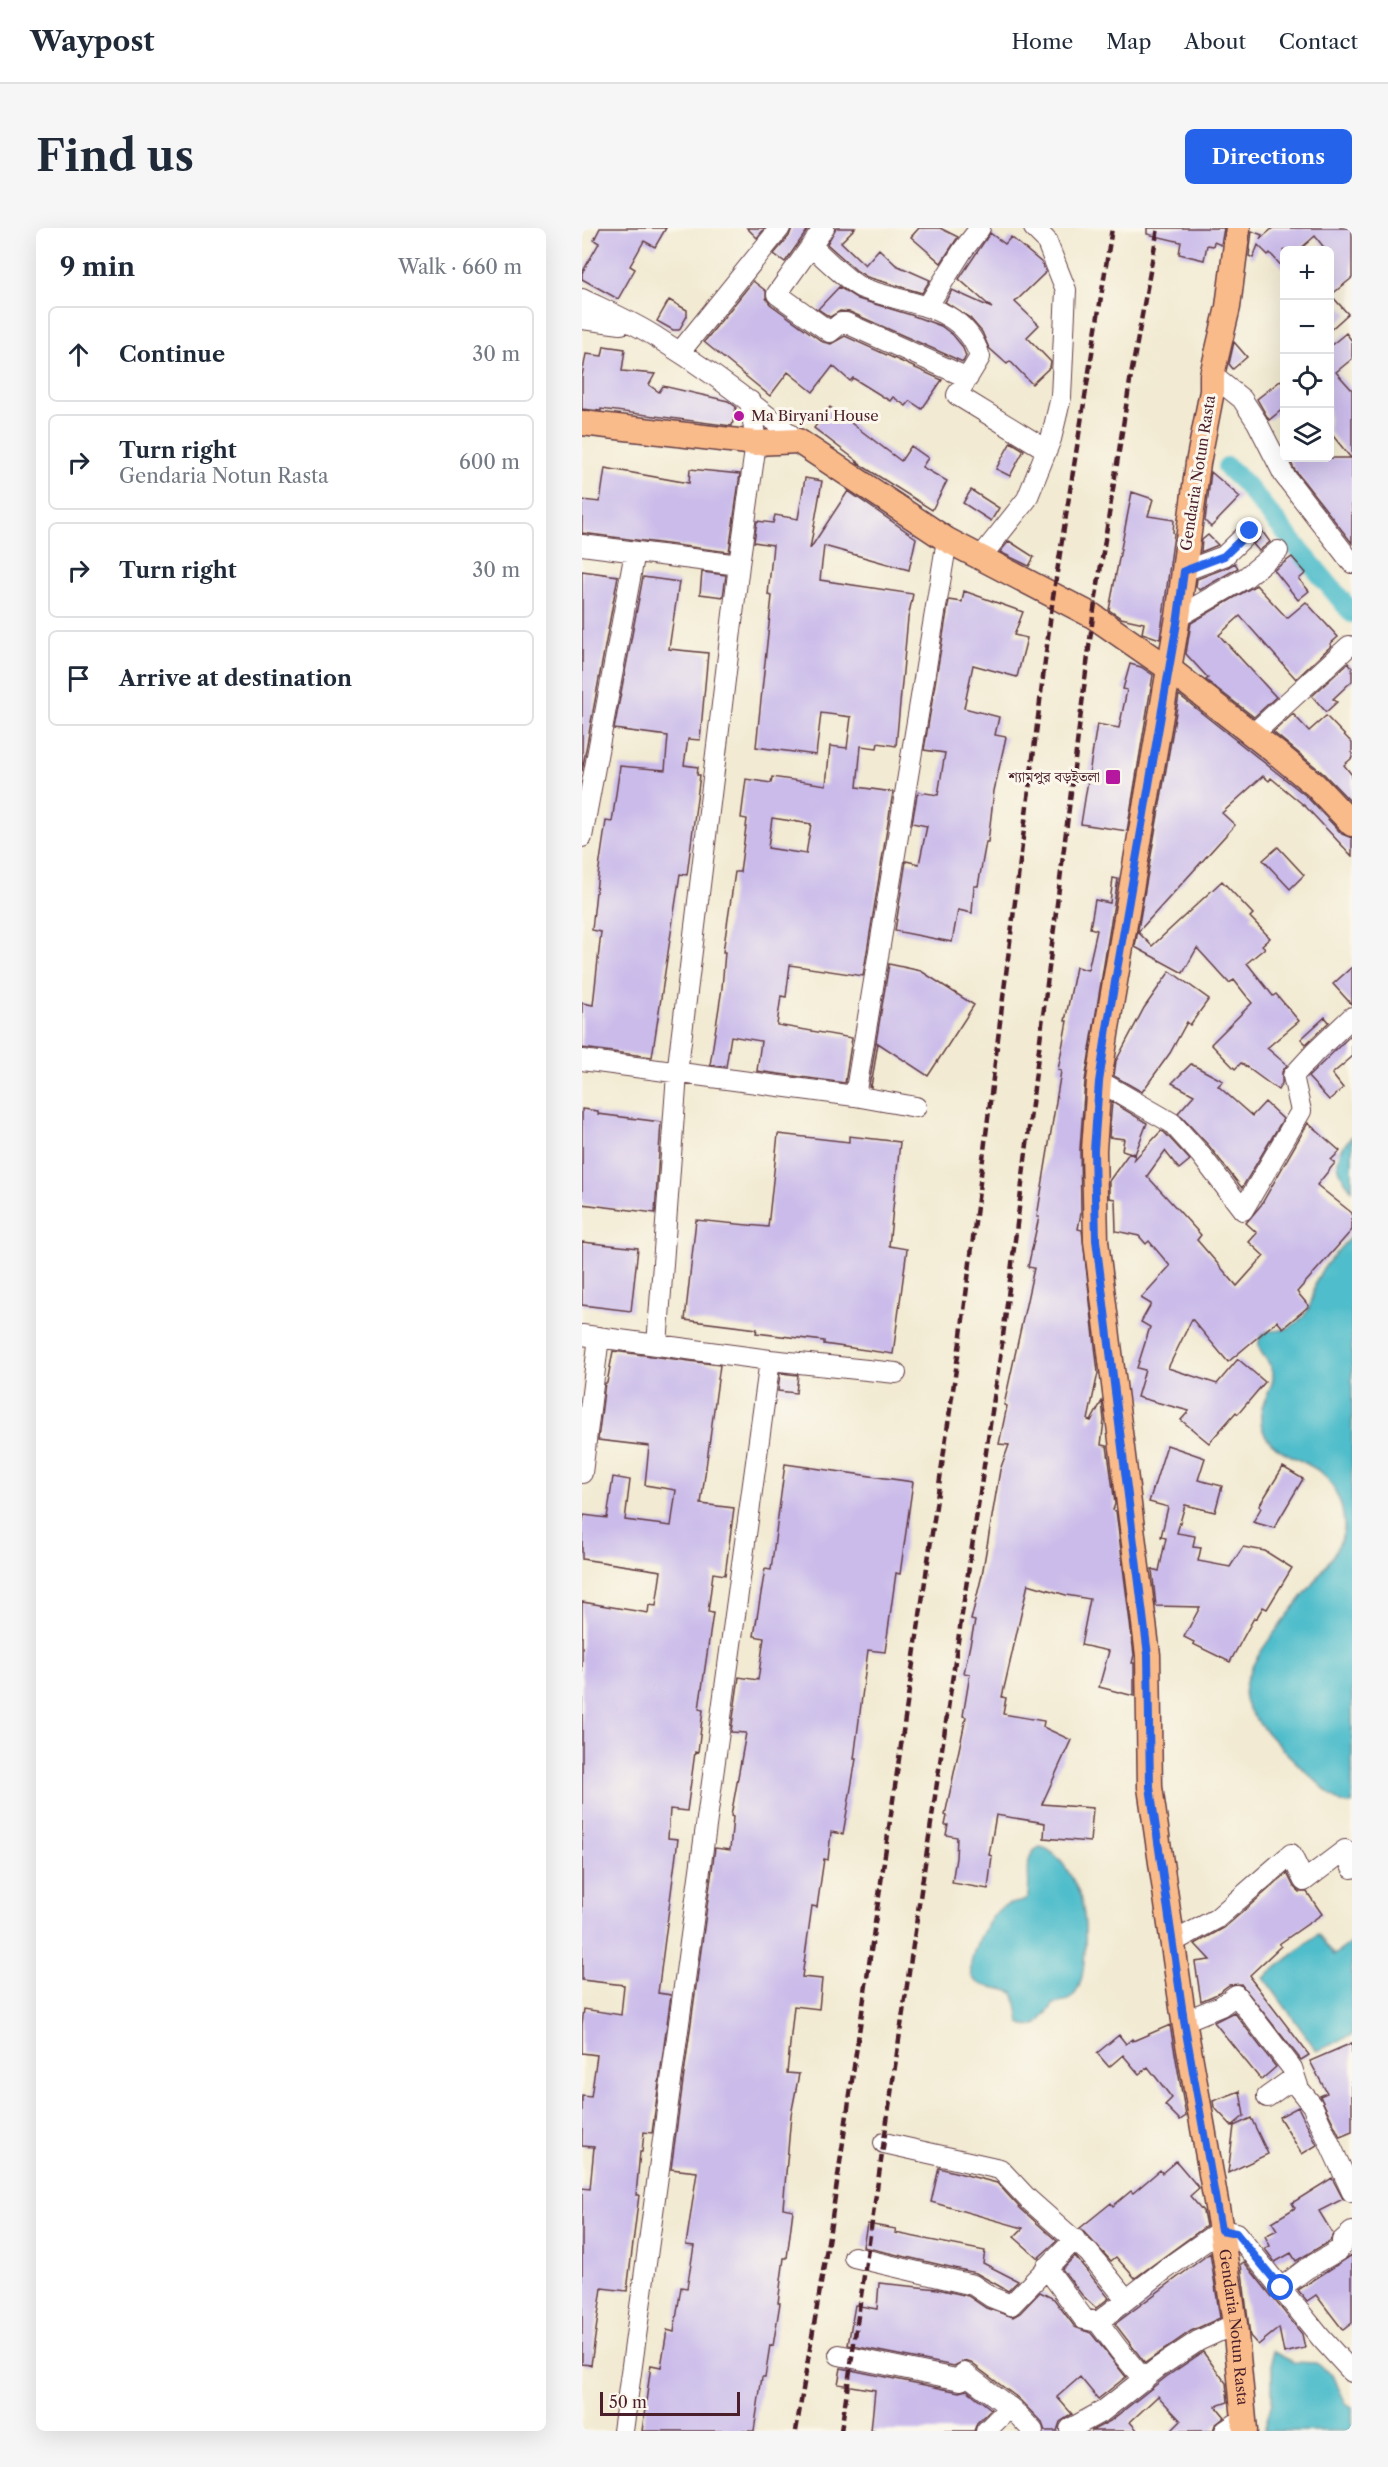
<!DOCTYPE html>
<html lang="en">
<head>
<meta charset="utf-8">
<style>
	body { margin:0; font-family:"Libre Caslon Text","Noto Serif Bengali",serif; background:#f6f6f7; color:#1f2937 }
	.controls { position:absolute; right:18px; top:18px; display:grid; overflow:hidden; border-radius:9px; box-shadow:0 6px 24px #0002 }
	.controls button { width:54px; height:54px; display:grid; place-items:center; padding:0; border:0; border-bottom:2px solid #e0e1e3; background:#fff; color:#1f2937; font:30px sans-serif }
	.scale { position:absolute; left:18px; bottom:15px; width:140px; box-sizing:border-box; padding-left:6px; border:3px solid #4a1f2b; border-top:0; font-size:16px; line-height:21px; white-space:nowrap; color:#4a1f2b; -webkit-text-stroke:4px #fbf7ec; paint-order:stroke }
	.stop { position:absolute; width:18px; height:18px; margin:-14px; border:4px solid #2563eb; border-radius:50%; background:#fff }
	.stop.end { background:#2563eb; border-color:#fff; box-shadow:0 2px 6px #0008 }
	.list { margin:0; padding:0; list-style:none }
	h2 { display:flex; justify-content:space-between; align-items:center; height:78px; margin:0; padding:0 24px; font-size:26px }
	h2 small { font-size:20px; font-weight:400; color:#747a83 }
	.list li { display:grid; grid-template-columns:39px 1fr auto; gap:18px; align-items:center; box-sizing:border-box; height:96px; margin:0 12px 12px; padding:0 12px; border:2px solid #e0e1e3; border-radius:9px }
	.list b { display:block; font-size:22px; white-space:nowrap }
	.list p { margin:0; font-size:20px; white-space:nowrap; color:#747a83 }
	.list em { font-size:20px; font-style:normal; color:#747a83 }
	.icon { flex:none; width:33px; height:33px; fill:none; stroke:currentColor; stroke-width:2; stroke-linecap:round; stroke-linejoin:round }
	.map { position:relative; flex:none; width:770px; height:2203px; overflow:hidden; border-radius:9px }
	header { display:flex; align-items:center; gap:36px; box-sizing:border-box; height:84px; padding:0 30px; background:#fff; border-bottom:2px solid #e0e1e3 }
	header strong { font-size:28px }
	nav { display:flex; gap:33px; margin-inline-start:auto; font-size:21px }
	.intro { display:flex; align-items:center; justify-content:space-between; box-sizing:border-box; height:144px; padding:0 36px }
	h1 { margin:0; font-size:42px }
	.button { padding:15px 27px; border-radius:9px; background:#2563eb; color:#fff; font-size:21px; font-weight:700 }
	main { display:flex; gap:36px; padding:0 36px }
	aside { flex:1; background:#fff; border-radius:9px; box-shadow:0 6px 24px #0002 }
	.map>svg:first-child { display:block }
	.water { fill:#50bdcb; stroke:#4d6e7b; stroke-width:1.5 }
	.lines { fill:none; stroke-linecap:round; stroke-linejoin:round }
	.canal { stroke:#50bdcb; stroke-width:20 }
	.building { fill:#cabbea; fill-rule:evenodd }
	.minor-casing { stroke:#633d44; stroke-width:22 }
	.major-casing { stroke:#633d44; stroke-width:27 }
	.minor { stroke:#fff; stroke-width:20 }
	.major { stroke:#fabb8b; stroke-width:24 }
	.rail { stroke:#4a1f2b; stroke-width:4.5; stroke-dasharray:9 4.5; stroke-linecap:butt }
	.route { stroke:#2563eb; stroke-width:8 }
	.poi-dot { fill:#b5179e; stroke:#fbf7ec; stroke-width:2 }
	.labels { text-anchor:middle; stroke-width:6; stroke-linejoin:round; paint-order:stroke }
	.poi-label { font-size:15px; fill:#4a1f2b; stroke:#fbf7ec; text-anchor:start }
	.street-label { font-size:15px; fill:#4a1f2b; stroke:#fbf7ec }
</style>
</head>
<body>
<header>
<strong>Waypost</strong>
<nav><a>Home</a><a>Map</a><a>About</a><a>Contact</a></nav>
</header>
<div class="intro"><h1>Find us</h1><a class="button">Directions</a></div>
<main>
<aside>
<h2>9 min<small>Walk · 660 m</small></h2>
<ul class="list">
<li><svg class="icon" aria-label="ahead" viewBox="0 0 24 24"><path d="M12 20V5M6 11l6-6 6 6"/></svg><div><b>Continue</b></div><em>30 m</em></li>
<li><svg class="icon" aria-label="right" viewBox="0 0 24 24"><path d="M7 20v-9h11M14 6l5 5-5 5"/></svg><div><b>Turn right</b><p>Gendaria Notun Rasta</p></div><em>600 m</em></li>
<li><svg class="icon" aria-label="right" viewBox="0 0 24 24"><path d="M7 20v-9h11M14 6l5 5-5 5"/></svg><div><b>Turn right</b></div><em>30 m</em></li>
<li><svg class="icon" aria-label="arrive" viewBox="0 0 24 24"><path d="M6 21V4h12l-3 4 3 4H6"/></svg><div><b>Arrive at destination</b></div></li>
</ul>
</aside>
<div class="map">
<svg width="770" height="2203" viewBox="0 0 770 2203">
	<rect width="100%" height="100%" fill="#fbf7ec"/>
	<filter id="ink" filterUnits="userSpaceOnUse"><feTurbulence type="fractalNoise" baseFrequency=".0167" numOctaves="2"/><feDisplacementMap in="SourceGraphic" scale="12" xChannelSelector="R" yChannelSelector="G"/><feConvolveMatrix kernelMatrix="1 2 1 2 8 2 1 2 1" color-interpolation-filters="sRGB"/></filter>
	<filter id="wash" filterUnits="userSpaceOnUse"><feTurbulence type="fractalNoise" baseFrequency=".008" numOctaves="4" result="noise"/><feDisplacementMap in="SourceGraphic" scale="24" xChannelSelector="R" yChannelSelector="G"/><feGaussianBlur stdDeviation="1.35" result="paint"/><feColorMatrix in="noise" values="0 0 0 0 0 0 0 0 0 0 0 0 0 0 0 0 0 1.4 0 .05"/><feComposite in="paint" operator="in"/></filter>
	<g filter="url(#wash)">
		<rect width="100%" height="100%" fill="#f2ead2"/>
		<path class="water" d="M770,908v54c-17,-21 -20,-32 0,-54z
			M770,1007v569l-11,-1 -12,-10c-20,-19 -74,-66 -83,-90 -16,-41 84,-123 97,-169 2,-9 0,-23 -3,-32 -4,-10 -8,-19 -16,-27 -17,-16 -53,-21 -61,-45 -9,-26 12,-38 10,-57 -1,-13 -21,-22 -12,-37 5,-8 17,-4 25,-7 6,-2 13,-8 18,-13 9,-11 8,-22 12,-34 7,-17 24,-33 36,-47z
			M458,1619c19,3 36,35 41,53 6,20 7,79 -7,95 -5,7 -12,6 -20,9l-16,20 -9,3 -9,-4 -3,-19 -4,-11c-11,-6 -26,-4 -36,-11 -19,-12 11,-64 24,-74 7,-6 19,-4 26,-9 6,-17 -7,-43 13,-52z
			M736,1706l16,21 18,-13v93l-35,16 -53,-73z
			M690,2123l21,11 23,1 17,12 13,29 6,4v21l-4,2h-84l8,-29z"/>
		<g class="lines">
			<path class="canal" d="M645,239l17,16 108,130"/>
		</g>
		<g id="blocks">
			<path class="building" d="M18,0h66l-11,19 -11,-6 -14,25 5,3 -17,30 -36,-20v-6l17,-30 -5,-3z
				M165,0h18l-8,10z
				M210,0h17l-24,34 -11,-8 15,-18z
				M254,0h19l-14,14 24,23 14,-16 17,16 34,15 -8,13 -55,-16 -10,-6 -30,-27z
				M337,0h21l18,9 -17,26 -30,-26z
				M565,0h77l-3,17 -7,-3 -1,4 -6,-1 -3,15 -25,-6 2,-12 -34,-8z
				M691,0h79v50l-21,17 17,19 -19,17v-81h-3l-11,-14 -16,14h-15v19l-14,-16 -2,2 -10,-10 -5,13 -4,-2 3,-25 10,4 -2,4z
				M408,5l15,11 6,-7 31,26 4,9 -31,30 24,23 -12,12 24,25 -1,5 -18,17 -22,-23 -3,3 -18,-16 -7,-16 -12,-14 -25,-16 7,-12 40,18 -33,-29z
				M171,53l13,10v7l4,6 53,38 8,2 14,-8 97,44 -20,29 -12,-8 -4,5 -13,-9 -3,4 -37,-23 -3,3 -17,-15 -20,26 -25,-20 -18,24 -66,-54z
				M257,59l19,12 53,16 30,11 12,9 9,11 4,10 -3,6 -113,-50 -10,-1 -10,6 -12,-8z
				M87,72l18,10v6l-8,14h-6l-16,-9z
				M764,105l6,8v18l-16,13 16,18v153l-58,-74 -5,-11h62l-22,-27v-84z
				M652,114l13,15 -14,12 -4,-5z
				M22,118l21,3 -3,22 33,3 -6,11 10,7 4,-6 65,15 8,6 -4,19 -131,-17v2l-19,-2v-33l4,-22 16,2z
				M702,150v30l-15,12 -12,-21z
				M248,179l71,54 10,-15 17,12 -6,9 25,14 -15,29 -76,-48 5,2 -47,-36z
				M429,214l13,8 -14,26 -14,-7z
				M23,240l84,15 1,-14 50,5 -11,78 -147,-19v-33l18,2z
				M629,244l29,25 -29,30 -6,-6z
				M223,250l17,3 -12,68 38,-58 68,47 -7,32 -85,-24 -4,34 93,14 -5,24 -12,128 -18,-3 -1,5 -16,-2 -4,41 36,5 -30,184 -73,-11 -4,32 -5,-1 -4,29 75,13 -7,45 -88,-12 4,-30 -30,-5 -5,31 -16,-2 12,-77 3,-36h-2l12,-80h5l7,-53 -6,-1 5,-39 25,4 1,-6 54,8 4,-39 17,2 4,-31 -30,-4 -5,42 -60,-8 16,-151 -4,-1 5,-50 -19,-3 3,-21 16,2 2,-8 23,4zM190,590l39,6 -5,30 -38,-6z
				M389,262l28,18 -8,13 -28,-18z
				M550,264l21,7 -5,17 26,4 -1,12 1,2 -14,105 -18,-6 2,-10 -23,-5 -12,-8z
				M680,303l8,11 -11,9 -6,-7 6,-5z
				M626,307l10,10 -17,7 1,-12z
				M427,313l25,16 -5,9 -29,-14z
				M710,329l14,16 -7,6 10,12 -11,9 -24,-30z
				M653,335l3,5 -38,22 -4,-3 1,-8 31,-12z
				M0,343l36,5 -36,195z
				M120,344l24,3 -3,22 -23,-3z
				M61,349l36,5 -10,67 39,4 -8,87 -12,-1 -4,26 14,2 -1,8h3l-13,100 -7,-1 -28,183 -70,-9v-45l11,2 8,-73 -9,-2 5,-48 9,-61 6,1 8,-56 45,4 3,-34 -54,-7z
				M674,357l31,33 19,-16 32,35 -8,7 1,2 -35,33 -56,-63 -21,19 57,62 -22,20 -48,-37 2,-2 -22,-24 5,-31z
				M382,363l59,21 -9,23 13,3 -10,39 -44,-12 -9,43 35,9 -4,18 11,2 -12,54 -6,51h-2l-8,44h-4l-2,27 -14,-3 -6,32 -57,-11 11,-70 13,3 8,-38 -15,-3 5,-28 2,-3 19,3 7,-42 -21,-3 25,-150 13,2z
				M766,435l4,5v13l-19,18 4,3 -11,10 -14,-16z
				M548,436l11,3 12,8 -26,156 -46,-7 16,-100 22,4 8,-38 -4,-1z
				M597,467l126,100 37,39 10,4v18l-46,-49 -35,-29 -2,3 -6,-5 -41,37 13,12 -97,107 14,14 70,-65 31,33 -3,3 20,21 -8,7 3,3 -18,15 26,33 3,-2 23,27 -32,27 20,17 -5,7v11l-4,7 -37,-27 -6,6 -24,-25 41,-41 -18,-23 -5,3 -32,-35 -14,25 -48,-26z
				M711,486l16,17 17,-15 26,27v15l-8,7 8,10v28l-28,-29 -51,-42z
				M696,619l26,28 -14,14 -27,-29z
				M531,650l5,1 -33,201 -5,69 1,64 -3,16 4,1 16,143 -10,47 3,1 11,-20 2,20 -3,24 6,1 8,58 -2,6 3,1 18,144 -2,8h2v33l-35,-9 10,-36 -28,-6 9,-46 -24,-4 -38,-11 -26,113 4,1 -3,16 41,7 -1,6 28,13 -29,64 51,4 -3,34 -46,-4 1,-15 -49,-8 -7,40 3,1 -4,33 -36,-6 4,-25 1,-21 -11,-2 2,-10h-3l2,-9 -2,-1 21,-98 -3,-1 7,-42 -6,-1 11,-52 -4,-1 11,-45 18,-105 9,-25 -10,-1 8,-38 -3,-1 30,-137 -6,-1 11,-50h-2l24,-146 -3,-1 9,-49h-2l11,-54 12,3 9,-40 -7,-2 5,-28 15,3z
				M307,736l32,7 53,34 -46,71 -50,-33 -7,44 -2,-1 7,-44 2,1 -2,-1z
				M770,739v38l-19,-21z
				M588,743l39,28 -19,26 -3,-3 -17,31 -28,39 -28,-16 2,-15 28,-53z
				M743,789l4,5 -23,22 -5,-5z
				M770,806v23l-20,17 11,14 -14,12 -21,-23z
				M609,836l32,17 -5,5 34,30 13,-14 18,17 -41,69 -33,-42 -31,-33 16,-18 -22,-12z
				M530,874l35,21 -12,31 -13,-4 2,-11 -15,-2z
				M0,881l16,2v3l63,8 -6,91 -73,-9z
				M726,895l32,28 -9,9 4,3 -18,22 35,28v17l-55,62 12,14 -26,22 -6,-7 -49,41 -36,-43 -24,49 49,16 21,-25 27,23 -27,32 -2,-2 -27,31 -28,-23 8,-9 -52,-14 8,-27 -8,-2 13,-41 -9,-5 10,-18 -10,-6 29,-32 -21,-25 -3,3 -7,-8 -23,-5 -1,-32 -6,-1v-17l20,-28 6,3 -2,5 28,-30 3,1 26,28 -11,9 -14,-18 -18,25 54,59 -4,5 40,46 27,-30 -15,-14 8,-9 -11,-10 15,-18z
				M196,906l71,8v-6l51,6 -11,104 18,3 -14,105 -69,-10v-3l-68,-8 1,-4 -72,-9 11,-100 72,7z
				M0,1014l56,6 -7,63 -49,-6z
				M31,1123l107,14 -19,139 33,4 -9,67 -12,-2 -5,39 5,1 -14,96 4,1 -5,43 -3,-1 -8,59 -17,-2 -2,29 10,1 -20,154 13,2 -19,138 -8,-1 -2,20h-2l-4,43h3l-12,96 -25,-3 -11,77 -9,-1v-176l8,1 4,-42 -12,-1v-50l9,1 6,-42 -15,-2v-29l2,-15 37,6 3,-30 -42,-5v-378l66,11 1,-8 7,1 5,-35 -79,-12v-32l2,-12 23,3 6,-41 17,3 -5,40 46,6 5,-36 -31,-5 4,-39 -51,-6 7,-57h2z
				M198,1145l18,2 -2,18 -18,-2z
				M585,1217l38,13 -7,22 24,6 -7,26 -30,-7 -8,28 18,3 -2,11 8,1 -3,13 32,6 13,-20 22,4 27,17 -25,41 -4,-2 -7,12 -2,-1 -24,44 -37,-18 1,-2 -10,-5 16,-30 -44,-1 -4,-37 7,2 7,-33 -5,-1 7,-30 -19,-5z
				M203,1236l128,18 -13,92 -4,-1 -11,79 -17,-2 -14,109h2l-13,75 -12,-2 -3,28 -4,-1 -7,48 -5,-1 -10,71 20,2 -3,30 -25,-3 -7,67 12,1 -8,41 -8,93 10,2 -6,48h-3l-6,45h2l-7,43 -3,-1 -5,32h-3l-8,54h-112l9,-66 10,2 6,-37 7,2 7,-45 6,1 7,-42 -8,-1 11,-73 -26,-3 44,-321 15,2 3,-33 -2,-1 15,-83 -15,-1 8,-55 19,3 6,-42 -10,-2 11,-67 6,1z
				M701,1239l20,12 -29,49 -21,-6 8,-14 -2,-2z
				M705,1645l7,14 5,5h8l15,22 -43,30 2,2 -31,29 2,3 -1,1 58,76 -8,5 -60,-76 -12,1 -14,10 -14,6 -6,-39 15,-2 -15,-16 29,-16z
				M652,1784l42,55 -15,13 -47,-58z
				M588,1797l16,91 -6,4 -15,-15 7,-7 -24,-31 -9,7 -16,-19 -14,12 -12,-14 22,-18 7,9 6,-5 1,2z
				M770,1815v89l-12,5 -20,-41 7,-3 -17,-32z
				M658,1863l4,25 -12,10 -18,-19 -1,-6z
				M716,1879l19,38 -15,9 -23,-37z
				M669,1890l17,36 -40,19 6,-47z
				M594,1933l23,27 -9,8 13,15 3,15 -71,52 -19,-21 -5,4 -31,-33 31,-25 2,3 18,-15 2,2 27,-23 2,3z
				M357,1940l58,15 23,25 37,33 -19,17 -24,-21 9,-9 -92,-26z
				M750,1950l11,21 -24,12 14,23 -3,7 -34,20 -5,-8 -16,9 -10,-13 5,-3 -5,-10 12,-6 -5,-8 23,-14 -3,-5z
				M285,1996l29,5 -1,4 90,18 -2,12 35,18 -10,10 -32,-18 -113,-26z
				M628,2025l10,65 -29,13 -46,32 -30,-39z
				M770,2027v68l-9,7 -27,-35 -9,6 -9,-11z
				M493,2028l34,42 -13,10 -14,-13 -20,-26z
				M662,2034l58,72 3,14 -21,5 -5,-25 -21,17 -8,-9 -9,-72z
				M297,2055l59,6 30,7 18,12 27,9 7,-4 20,-21 14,7 21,28 16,6 35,44 -28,22 -18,-22 -23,20 15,17 -12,8 -3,9h-12l-3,-8 -24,-25 -47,-35 -7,-2 -10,5 -106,-21 7,-40 22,4z
				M621,2124l23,31 2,19 -12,4 9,11 -10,8 -2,6h-42l10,-10 -23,-25 -28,26 8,9h-47l19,-10 56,-44z
				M259,2140l118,24 8,-2 24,19 -14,14 -3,8h-103l4,-41 -37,-6z"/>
		</g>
	</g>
	<g filter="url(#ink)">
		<use href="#blocks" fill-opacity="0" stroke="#633d44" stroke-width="1.5"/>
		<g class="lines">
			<defs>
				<path id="minor" d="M242,0l-47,66 53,38 11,-9h5l122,55
					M229,18c12,10 37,36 51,42 44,17 102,15 118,69l-23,38 90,55
					M0,71c25,12 51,23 74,38 50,31 97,66 142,104
					M345,79l36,-57 17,-22
					M0,91l39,5
					M98,124l100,-124
					M630,147l30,24 15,23 27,53 68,88
					M0,317l157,20
					M398,330l47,-59 24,-60 10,-42 5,-107 -20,-50 -12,-12
					M602,343l40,-15 26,-25
					M596,389l67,-39 33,-27
					M671,506l96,-88
					M0,609l53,-285
					M0,832l273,36 61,11
					M517,853l73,42 28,31 43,56 58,-99 -8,-35 22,-24 37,-35
					M273,868l92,-556
					M0,1107l188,25 126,13
					M75,1117l20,-271 62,-509 17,-122 -6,-42
					M0,1245l17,-136
					M591,1714l43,-23 75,-65 13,27 41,-31 7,18
					M602,1793l37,-15 15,-11 56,73 7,21 13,16 40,87
					M685,1869l28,-20
					M302,1915l116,26 28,30 61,54 37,46
					M272,2029l119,28 18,12 20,8 64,-66
					M464,2039l38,52 14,3 21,28 25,30
					M699,2060l25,-19 33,-19 3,-4v-5l10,-9
					M516,2094l65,-51 58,-41 15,3 85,105 31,34
					M257,2127l122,25 3,-7 48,36 21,22
					M41,2203l147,-1071
					M404,2203l24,-24
					M490,2203l-2,-2 33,-18 56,-44 39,-26 37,-17
					M643,2203l18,-12"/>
				<g id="major">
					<path id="s1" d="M656,0l-10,79 -16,68v16l-14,72 -20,154 -71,411 -8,53 -5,69 2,91 52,414 2,132 34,234 37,209 14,94 10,107"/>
					<path d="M0,195l174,20 42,-2 149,99 146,76 75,52 111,87 36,30 37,39"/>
				</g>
			</defs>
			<use href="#minor" class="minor-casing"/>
			<use href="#major" class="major-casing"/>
			<use href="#minor" class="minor"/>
			<use href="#major" class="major"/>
			<path class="rail" d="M214,2203l35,-207 130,-889 92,-738 59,-369
				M259,2203l161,-1087 91,-728 37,-235 28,-153"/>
		</g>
	</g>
	<g class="lines" filter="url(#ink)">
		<path class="route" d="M668,303l-26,25 -40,15 -6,46 -71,411 -8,54 -5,68 2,90 52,415 2,132 34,234 37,209 15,3 45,55"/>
	</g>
	<g class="poi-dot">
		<circle cx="157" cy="188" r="6"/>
		<rect x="523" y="541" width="16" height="16" rx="3"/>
	</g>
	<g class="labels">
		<g class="poi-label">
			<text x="169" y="193">Ma Biryani House</text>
			<text x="518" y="554" text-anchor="end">শ্যামপুর বড়ইতলা</text>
		</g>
		<g class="street-label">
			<text transform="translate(616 245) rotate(-81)" y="5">Gendaria Notun Rasta</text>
			<text dy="5" stroke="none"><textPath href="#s1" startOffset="2121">Gendaria Notun Rasta</textPath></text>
		</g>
	</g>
</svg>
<div class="controls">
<button>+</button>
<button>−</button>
<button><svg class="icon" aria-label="locate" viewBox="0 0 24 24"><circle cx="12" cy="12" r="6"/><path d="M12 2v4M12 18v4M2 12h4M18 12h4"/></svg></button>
<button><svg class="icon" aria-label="layers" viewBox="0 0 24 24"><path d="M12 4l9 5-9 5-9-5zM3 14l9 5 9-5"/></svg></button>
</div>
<div class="scale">50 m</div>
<div class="stop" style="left:699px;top:2060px"></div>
<div class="stop end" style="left:668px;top:303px"></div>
</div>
</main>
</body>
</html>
